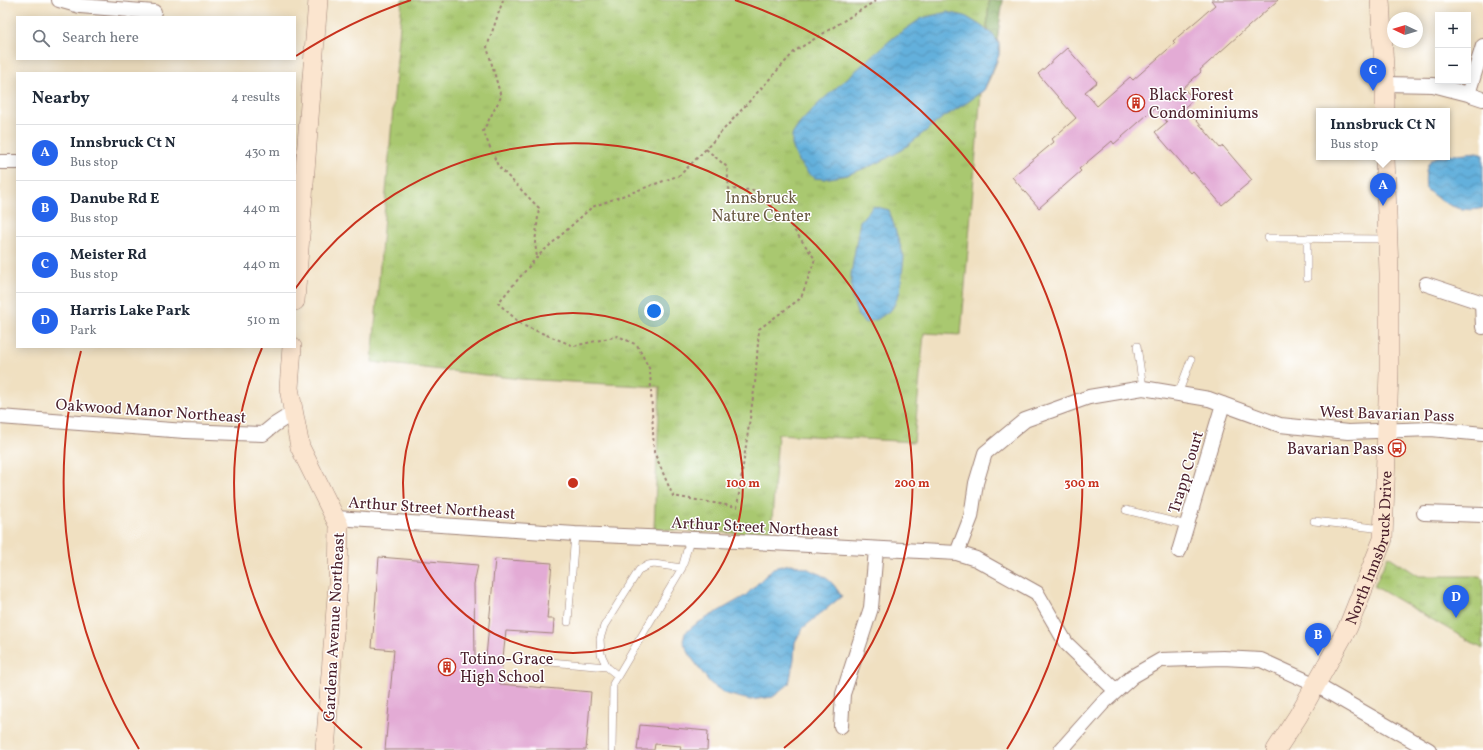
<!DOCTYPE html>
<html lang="en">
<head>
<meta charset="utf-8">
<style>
	body { margin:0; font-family:Vollkorn,serif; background:#f2f2f3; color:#1f2937 }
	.controls { position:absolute; right:12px; top:12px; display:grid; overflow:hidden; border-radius:0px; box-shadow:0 2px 10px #0003 }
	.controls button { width:36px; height:36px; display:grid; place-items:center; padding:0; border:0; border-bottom:1px solid #e0e1e3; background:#fff; color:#1f2937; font:20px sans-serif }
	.compass { position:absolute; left:1387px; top:12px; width:36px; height:36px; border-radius:50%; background:#fff; box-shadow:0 2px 10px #0003; rotate:274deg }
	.you { position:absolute; left:654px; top:311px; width:14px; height:14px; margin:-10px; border:3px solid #fff; border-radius:50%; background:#1a73e8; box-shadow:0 0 0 6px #1a73e833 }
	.badge { display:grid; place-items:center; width:26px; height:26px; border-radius:50%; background:#2563eb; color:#fff; font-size:13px; font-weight:700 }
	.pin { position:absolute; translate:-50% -33px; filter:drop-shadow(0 1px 2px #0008) }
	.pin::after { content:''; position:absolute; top:21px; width:14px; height:12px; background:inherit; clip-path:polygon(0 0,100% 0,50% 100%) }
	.popup { position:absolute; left:1316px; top:108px; width:134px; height:52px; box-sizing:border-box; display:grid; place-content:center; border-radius:0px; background:#fff; filter:drop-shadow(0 1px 3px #0005); font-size:13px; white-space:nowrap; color:#747a83 }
	.popup b { font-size:15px; color:#1f2937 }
	.popup::after { content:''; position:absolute; left:50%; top:100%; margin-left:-8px; border:8px solid transparent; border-top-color:#fff }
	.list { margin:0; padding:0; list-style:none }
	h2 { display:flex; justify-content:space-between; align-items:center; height:52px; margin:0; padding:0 16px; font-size:17px }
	h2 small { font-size:13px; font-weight:400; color:#747a83 }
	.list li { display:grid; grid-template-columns:26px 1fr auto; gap:12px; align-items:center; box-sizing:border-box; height:56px; padding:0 16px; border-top:1px solid #e0e1e3 }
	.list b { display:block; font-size:15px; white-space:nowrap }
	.list p { margin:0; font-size:13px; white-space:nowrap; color:#747a83 }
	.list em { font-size:13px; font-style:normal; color:#747a83 }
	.icon { flex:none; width:22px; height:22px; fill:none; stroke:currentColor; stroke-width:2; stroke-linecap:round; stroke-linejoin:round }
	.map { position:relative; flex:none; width:1483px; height:750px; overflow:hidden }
	.search { position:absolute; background:#fff; box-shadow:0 2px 10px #0003; left:16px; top:16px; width:280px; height:44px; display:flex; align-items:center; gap:10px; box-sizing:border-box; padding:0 14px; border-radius:0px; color:#747a83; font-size:15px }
	.panel { position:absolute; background:#fff; box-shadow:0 2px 10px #0003; left:16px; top:72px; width:280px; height:276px; border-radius:0px }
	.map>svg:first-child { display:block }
	.grass { fill:url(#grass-tufts); stroke:#7a744d }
	.forest { fill:url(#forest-crowns); stroke:#686646 }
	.water { fill:url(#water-waves); stroke:#566884 }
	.building { fill:#e3abd5 }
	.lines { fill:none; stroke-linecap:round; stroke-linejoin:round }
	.lane-casing { stroke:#9d8076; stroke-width:8 }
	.street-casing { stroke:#9d8076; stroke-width:16 }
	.secondary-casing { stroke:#9d8076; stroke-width:20 }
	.path { stroke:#9d8076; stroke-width:2; stroke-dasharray:3 3; stroke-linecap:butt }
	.lane { stroke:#fff; stroke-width:7 }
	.street { stroke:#fff; stroke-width:14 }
	.secondary { stroke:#fbe5cf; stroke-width:19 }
	.ring { fill:none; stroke:#c8321e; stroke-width:2 }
	.labels { text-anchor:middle; stroke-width:3; stroke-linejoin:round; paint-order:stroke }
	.poi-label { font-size:16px; fill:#4a1f2b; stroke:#fff; text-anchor:start }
	.park-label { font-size:16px; fill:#6b5a43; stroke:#fff }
	.street-label { font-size:16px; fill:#4a1f2b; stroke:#fff }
	.centre { fill:#c8321e; stroke:#fff; stroke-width:2 }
	.ring-label { font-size:12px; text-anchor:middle; font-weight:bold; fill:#c8321e; stroke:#fff; stroke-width:3; stroke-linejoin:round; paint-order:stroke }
</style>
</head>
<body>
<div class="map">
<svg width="1483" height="750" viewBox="0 0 1483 750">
	<defs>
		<pattern id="grass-tufts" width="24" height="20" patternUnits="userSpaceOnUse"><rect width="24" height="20" fill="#a9c86f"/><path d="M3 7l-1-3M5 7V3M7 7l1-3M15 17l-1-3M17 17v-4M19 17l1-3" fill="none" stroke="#93ab60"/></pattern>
		<pattern id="forest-crowns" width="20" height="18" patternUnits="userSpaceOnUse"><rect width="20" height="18" fill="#86ac62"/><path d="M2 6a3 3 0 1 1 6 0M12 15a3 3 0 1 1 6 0" fill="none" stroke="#708b51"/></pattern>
		<pattern id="water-waves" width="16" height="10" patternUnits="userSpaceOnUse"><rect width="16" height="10" fill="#63b0dc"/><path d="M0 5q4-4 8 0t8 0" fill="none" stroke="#548fb3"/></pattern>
	</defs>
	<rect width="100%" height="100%" fill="#fff"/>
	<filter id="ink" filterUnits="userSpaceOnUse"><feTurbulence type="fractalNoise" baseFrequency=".025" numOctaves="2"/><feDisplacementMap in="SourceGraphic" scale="8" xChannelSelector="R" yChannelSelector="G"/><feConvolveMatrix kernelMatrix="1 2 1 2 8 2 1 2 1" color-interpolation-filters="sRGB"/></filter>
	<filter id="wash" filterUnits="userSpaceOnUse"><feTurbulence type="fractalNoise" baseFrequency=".012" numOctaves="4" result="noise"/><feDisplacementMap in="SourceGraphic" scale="16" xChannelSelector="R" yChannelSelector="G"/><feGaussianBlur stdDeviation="0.9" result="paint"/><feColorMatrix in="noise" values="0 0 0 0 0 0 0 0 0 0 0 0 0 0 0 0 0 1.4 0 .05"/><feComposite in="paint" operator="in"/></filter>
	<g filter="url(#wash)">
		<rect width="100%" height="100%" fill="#f0e0c1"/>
		<path class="grass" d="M402,0h587l-2,30c4,3 11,9 12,14 3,11 -10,36 -15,46l-3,2 -20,243 -37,-2 -10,109 -136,-8 -7,101 -117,-6 6,-142 -140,-8 -148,-17z
			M1388,556l31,20h61l3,3v70l-109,-63z"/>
		<path class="forest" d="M989,0h14l-6,41 -4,-6 -6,-5z"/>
		<path class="water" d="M947,12l18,4 15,9 13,10 6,9v11l-15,35 -16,12 -27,17 -39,31 -24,13 -31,12 -23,4 -10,-1 -6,-5 -10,-12 -6,-16v-10l8,-12 20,-21 74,-65 28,-19z
			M1477,152l6,3v53c-23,6 -41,-5 -57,-19 -1,-9 -2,-26 8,-31 3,-2 9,-1 13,-1v-2z
			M873,206l16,4 15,47 -4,35 -8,17 -14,10 -13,4 -7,-7 -6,-19 -1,-23 9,-53z
			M790,564c15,3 29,8 40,17 5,4 8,11 12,15l-39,32 -8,14 -1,17 -5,25 -16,13 -23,3 -24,-6 -16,-11 -19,-26 -8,-16 2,-8 11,-9 49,-28 28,-28z"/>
		<g id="blocks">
			<path class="building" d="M1211,0h67l-78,70 1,2 -18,16 11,11 -9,8 35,41 3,-2 29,34 -30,25 -29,-33 -2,2 -36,-42 12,-10 -12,-14 -41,36 -2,-3 -33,28 2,2 -42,37 -27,-31 42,-35 -2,-3 24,-21 -38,-44 29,-26 30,34 -12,10 12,14 33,-29 3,3 42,-37 -2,-2 42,-36z
				M379,557l99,8 -4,19 1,73h11l9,-98 57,4 -5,56h7l-1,15 -47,-3 -6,53 91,8 -5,58h-201l9,-100 -22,-2z
				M640,725l68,6 -1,19h-27l1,-4 -26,-2 -1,6h-17z"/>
		</g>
	</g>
	<g filter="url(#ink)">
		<use href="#blocks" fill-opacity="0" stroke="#9d8076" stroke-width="1"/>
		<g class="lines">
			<defs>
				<path id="lane" d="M1268,238l119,1
					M1307,278v-40
					M1137,346l6,42
					M1178,394l13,-34
					M1126,510l61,15
					M1314,521l69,8
					M568,622l7,-88
					M527,660l80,7
					M617,675l-10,-8 -6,-13 -1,-15 4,-13 35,-56 9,-5 6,-1 28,4
					M612,750l1,-66 69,-116 8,-29"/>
				<path id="street" d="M59,0l21,6 74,6
					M1385,84l48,1 35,9 15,5
					M1468,94l15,-48
					M0,162h17
					M1426,284l57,19
					M1482,303l1,24
					M0,417l185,14 78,3 11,-9 19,-12
					M1424,513l59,2
					M336,518l239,16 143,6 239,13 19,6 61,34 29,50 50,48
					M1179,551l44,-147
					M957,553l14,-36 5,-34 9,-30 40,-33 64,-23 54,-9 66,11 71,26 68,7 83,-3 52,5
					M841,726l2,-32 28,-86 5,-59
					M1061,750l42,-47 30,-27 28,-16 62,-2 38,2 55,25 113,65"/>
				<g id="secondary">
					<path d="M1380,0l5,84v27"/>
					<path d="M295,301l23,-301"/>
					<path d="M292,347l-3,41 11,59 39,79 -1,57 -13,167"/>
					<path id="s1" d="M1276,750l22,-34 50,-89 35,-88 6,-167v-99l-4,-116"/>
				</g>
			</defs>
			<use href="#lane" class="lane-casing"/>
			<use href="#street" class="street-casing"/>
			<use href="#secondary" class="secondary-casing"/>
			<path class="path" d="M503,0l-16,47 14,50 -18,34 15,35 41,42 -4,35 2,14
				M706,149l21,18 2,22 24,1 34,30 28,39 -14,39 -42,31 -4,55 -18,123 -64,-11 -19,-44 -4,-82 -13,-25 -19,-9 -44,10 -52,-21 -24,-22 39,-46 55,-50 88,-32 26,-26 89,-98 82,-51"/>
			<use href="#lane" class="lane"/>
			<use href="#street" class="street"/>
			<use href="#secondary" class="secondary"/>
		</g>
	</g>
	<g class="ring">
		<circle cx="573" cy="483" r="170"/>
		<path d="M362 748A339 339 0 0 1 262 348M295 289A339 339 0 1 1 784 748"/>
		<path d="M139 749A509 509 0 0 1 81 351M296 56A509 509 0 0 1 411 0M735 0A509 509 0 0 1 1007 749"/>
	</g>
	<defs>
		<symbol id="building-ring" viewBox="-11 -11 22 22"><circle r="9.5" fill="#fff" stroke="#c8321e" stroke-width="1.5"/><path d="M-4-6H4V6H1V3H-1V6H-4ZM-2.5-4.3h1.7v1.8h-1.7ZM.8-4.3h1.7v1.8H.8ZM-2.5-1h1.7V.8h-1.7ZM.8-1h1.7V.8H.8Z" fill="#c8321e"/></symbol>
		<symbol id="bus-ring" viewBox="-11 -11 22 22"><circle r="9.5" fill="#fff" stroke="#c8321e" stroke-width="1.5"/><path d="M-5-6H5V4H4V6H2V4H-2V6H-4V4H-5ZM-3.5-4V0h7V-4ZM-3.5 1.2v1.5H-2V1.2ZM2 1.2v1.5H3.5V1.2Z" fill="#c8321e"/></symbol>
	</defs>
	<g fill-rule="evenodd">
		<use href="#building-ring" x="1126" y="93" width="20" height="20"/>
		<use href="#bus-ring" x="1387" y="438" width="20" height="20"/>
		<use href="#building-ring" x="437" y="657" width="20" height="20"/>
	</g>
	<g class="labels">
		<g class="poi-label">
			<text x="1149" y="100">Black Forest<tspan x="1149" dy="18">Condominiums</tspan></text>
			<text x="1384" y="454" text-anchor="end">Bavarian Pass</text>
			<text x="460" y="664">Totino-Grace<tspan x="460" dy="18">High School</tspan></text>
		</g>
		<g class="park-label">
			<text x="761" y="203">Innsbruck<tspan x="761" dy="18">Nature Center</tspan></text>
		</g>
		<g class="street-label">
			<text transform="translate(151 410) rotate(4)" y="6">Oakwood Manor Northeast</text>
			<text transform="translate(1387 413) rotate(2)" y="6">West Bavarian Pass</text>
			<text transform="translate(1185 472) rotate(-73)" y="6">Trapp Court</text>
			<text transform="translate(432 507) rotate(4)" y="6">Arthur Street Northeast</text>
			<text transform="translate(755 526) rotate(3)" y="6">Arthur Street Northeast</text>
			<text dy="6" stroke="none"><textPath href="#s1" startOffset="226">North Innsbruck Drive</textPath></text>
			<text transform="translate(333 627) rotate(-87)" y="6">Gardena Avenue Northeast</text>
		</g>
	</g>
	<circle cx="573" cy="483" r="6" class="centre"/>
	<g class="ring-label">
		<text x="743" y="487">100 m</text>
		<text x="912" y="487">200 m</text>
		<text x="1082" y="487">300 m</text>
	</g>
</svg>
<div class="controls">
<button>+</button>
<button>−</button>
</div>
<svg class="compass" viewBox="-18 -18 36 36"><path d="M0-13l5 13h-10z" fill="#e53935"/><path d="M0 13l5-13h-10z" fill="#747a83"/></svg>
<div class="you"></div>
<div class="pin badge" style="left:1383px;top:206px">A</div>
<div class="popup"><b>Innsbruck Ct N</b>Bus stop</div>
<div class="pin badge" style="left:1318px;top:656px">B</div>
<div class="pin badge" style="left:1373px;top:91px">C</div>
<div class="pin badge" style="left:1456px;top:618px">D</div>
<div class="search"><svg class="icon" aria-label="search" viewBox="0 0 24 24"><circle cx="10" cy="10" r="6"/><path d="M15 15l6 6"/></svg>Search here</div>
<section class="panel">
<h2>Nearby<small>4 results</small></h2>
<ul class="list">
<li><span class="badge">A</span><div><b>Innsbruck Ct N</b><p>Bus stop</p></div><em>430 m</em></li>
<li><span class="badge">B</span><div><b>Danube Rd E</b><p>Bus stop</p></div><em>440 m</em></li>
<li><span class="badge">C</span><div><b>Meister Rd</b><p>Bus stop</p></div><em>440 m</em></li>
<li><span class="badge">D</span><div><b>Harris Lake Park</b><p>Park</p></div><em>510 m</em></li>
</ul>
</section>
</div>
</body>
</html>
